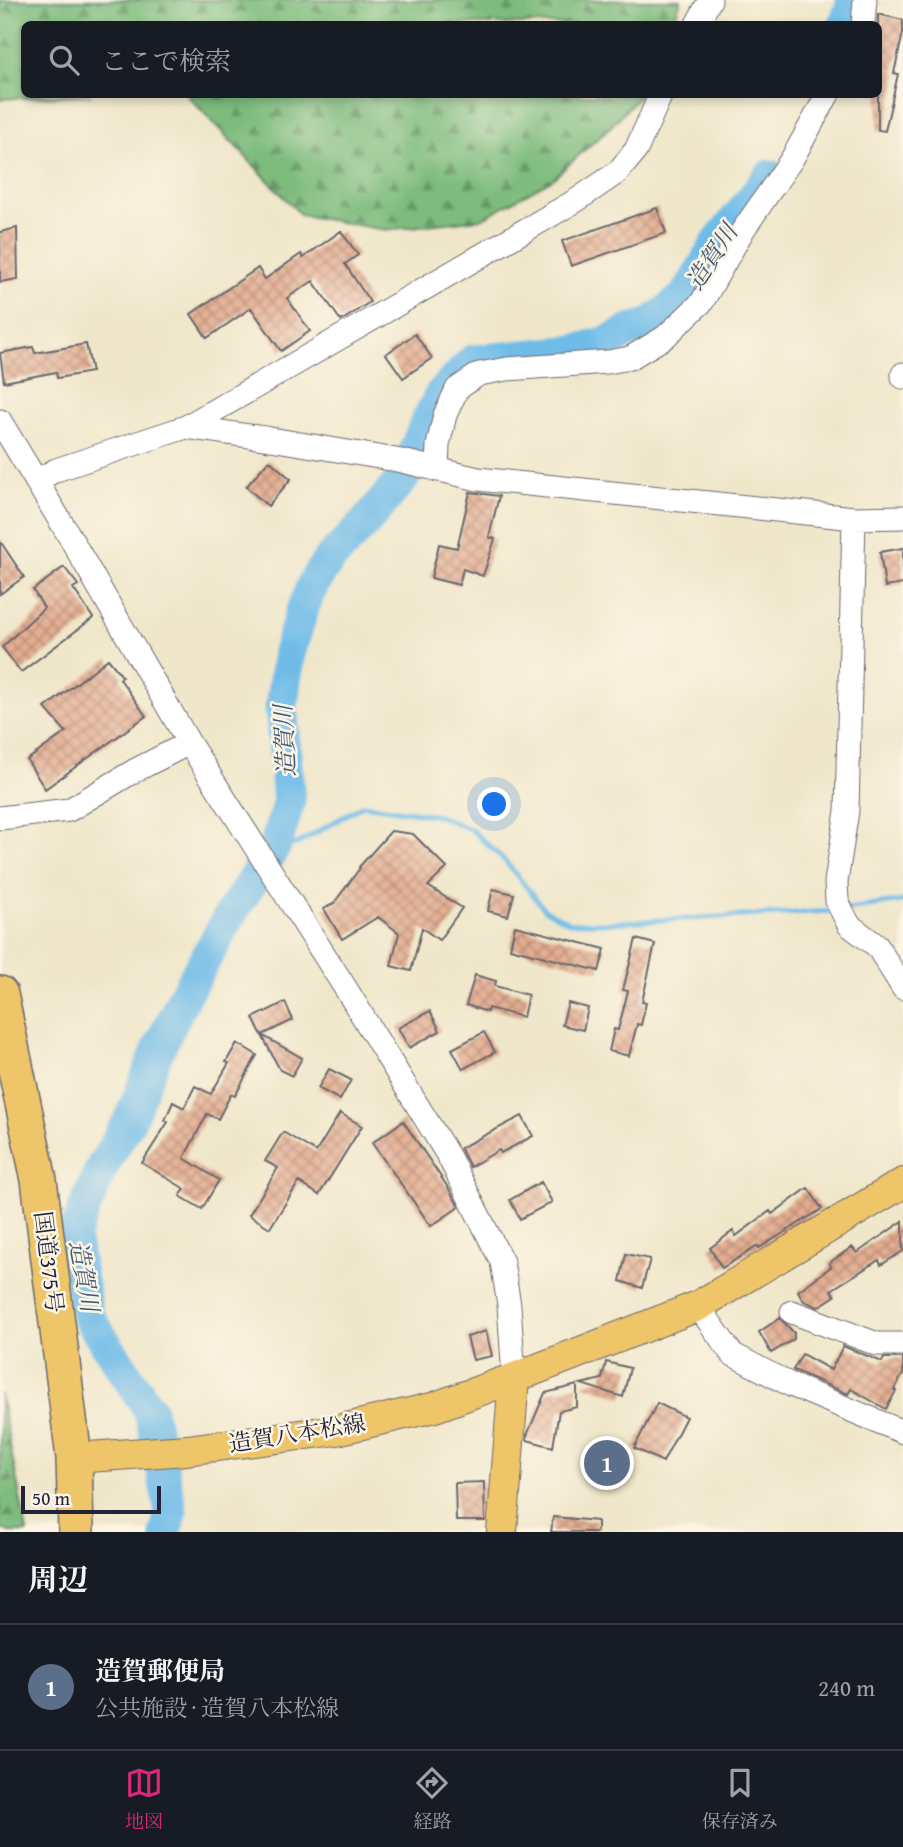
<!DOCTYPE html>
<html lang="ja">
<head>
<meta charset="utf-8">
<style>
	body { margin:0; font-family:"Gentium Book Plus","Noto Serif JP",serif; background:#242831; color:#f1f3f6 }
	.scale { position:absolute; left:21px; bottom:18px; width:140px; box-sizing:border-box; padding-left:7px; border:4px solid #22223b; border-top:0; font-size:19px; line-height:24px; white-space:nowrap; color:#22223b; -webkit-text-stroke:5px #fcf5e5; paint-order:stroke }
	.you { position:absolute; left:495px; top:805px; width:24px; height:24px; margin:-18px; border:5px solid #fff; border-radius:50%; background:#1a73e8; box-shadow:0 0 0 10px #1a73e833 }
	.badge { display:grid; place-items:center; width:46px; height:46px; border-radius:50%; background:#db2777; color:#fff; font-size:23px; font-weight:700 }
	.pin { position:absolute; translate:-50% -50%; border:4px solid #fff; box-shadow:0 2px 7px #0006 }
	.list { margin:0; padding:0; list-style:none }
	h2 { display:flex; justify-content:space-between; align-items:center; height:91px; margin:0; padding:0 28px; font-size:30px }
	h2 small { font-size:23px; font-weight:400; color:#9ea1a6 }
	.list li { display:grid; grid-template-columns:46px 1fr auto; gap:21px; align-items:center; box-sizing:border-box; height:126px; padding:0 28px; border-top:2px solid #363941 }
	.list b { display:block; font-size:26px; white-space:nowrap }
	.list p { margin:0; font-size:23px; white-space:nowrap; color:#9ea1a6 }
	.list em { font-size:23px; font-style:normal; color:#9ea1a6 }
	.icon { flex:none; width:38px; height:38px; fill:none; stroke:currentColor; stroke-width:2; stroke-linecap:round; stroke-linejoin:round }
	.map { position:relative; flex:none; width:903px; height:1532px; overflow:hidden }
	.search { position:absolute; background:#171b24; box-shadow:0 4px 10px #0003; left:21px; right:21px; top:21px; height:77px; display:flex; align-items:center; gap:18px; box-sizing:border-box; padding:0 24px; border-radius:10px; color:#9ea1a6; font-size:26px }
	.sheet { height:217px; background:#171b24 }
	nav { display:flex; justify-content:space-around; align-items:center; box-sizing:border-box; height:98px; border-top:2px solid #363941; background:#171b24; font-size:19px; color:#9ea1a6 }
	nav a { display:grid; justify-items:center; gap:4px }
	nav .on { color:#db2777 }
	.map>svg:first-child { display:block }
	.forest { fill:url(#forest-firs); stroke:#506f5c; stroke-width:2 }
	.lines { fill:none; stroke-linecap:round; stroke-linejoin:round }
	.stream { stroke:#6fbce9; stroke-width:5 }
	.river { stroke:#6fbce9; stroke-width:33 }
	.building { fill:url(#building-cross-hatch) }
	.minor-casing { stroke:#6a676d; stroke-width:25 }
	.major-casing { stroke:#6a676d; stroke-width:32 }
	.highway-casing { stroke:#6a676d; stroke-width:38 }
	.minor { stroke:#fff; stroke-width:23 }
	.major { stroke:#eec569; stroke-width:30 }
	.highway { stroke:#eec569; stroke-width:35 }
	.labels { text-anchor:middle; stroke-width:5; stroke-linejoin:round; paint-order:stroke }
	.street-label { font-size:23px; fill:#22223b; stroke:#fcf5e5 }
	.water-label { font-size:24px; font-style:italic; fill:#3d5878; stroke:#fcf5e5 }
</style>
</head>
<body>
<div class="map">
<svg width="903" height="1532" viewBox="0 0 903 1532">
	<defs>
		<pattern id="forest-firs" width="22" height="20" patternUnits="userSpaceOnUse" patternTransform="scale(1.75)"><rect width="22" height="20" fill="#7dbc7d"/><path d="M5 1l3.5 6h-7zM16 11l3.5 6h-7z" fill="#669868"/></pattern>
		<pattern id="building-cross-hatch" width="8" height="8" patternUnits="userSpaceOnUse" patternTransform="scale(1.75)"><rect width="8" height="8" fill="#e4ad91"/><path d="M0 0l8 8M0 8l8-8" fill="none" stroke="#b88c78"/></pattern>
	</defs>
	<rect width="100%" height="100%" fill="#fcf5e5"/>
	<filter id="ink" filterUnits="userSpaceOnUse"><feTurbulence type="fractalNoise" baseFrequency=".0143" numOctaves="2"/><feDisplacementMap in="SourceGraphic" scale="14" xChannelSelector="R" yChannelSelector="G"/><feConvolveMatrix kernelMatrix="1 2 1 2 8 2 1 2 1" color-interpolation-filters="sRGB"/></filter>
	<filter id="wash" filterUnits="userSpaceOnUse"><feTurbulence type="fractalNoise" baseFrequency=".00686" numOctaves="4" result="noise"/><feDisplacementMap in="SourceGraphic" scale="28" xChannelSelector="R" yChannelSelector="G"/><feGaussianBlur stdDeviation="1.57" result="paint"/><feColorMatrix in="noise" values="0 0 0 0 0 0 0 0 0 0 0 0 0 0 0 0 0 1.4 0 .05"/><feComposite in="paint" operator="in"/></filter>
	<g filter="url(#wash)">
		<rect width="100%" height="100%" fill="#f0e7ca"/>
		<path class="forest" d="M0,0h681l-8,24h-649v70l67,1 -91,4z
			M187,95h453l-28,30 -59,54 -72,40 -96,11 -84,-15z
			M0,1394l27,138h-18l-9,-4z"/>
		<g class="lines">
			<path class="stream" d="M276,844h21l66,-39 76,11 33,14 33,31 40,49 26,13h35l228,-12
				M847,909l56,-8"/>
			<path class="river" d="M845,24l7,-19v-5
				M166,1532l5,-21 -21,-101 -63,-95 -14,-79 28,-67 29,-50 28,-69 25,-52 46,-81 47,-73 13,-43 -8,-93 8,-56 15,-47 10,-23 14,-21 37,-38 39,-46 22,-54 15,-29 32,-33 102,-10 33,-9 25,-13 16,-4 37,-29 30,-51 54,-69"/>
		</g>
		<g id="blocks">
			<path class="building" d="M878,14l25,6v13l-9,40 4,1 -13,57 -7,-1z
				M657,208l9,25 -95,33 -9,-25z
				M17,228l1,51 -18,3v-50z
				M341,231l17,24 -13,9 25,38 -29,19 -28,-40 -26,17 23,33 -29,20 -30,-43 -44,30 -16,-24 67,-46 7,11 36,-25 2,4z
				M415,334l17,24 -29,20 -17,-24z
				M86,344l6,28 -35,6 -1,-6 -52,10 -4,-29 33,-6 2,6z
				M269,460l22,19 -23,27 -22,-19z
				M470,492l29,4 -10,41 6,2 -12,37 -20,-7 -4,16 -28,-7 8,-34 18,4z
				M0,541l24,36 -24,17z
				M903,548v36l-18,3 -5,-35z
				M64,567l14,18 -5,3 20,30 -72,54 -19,-25 42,-39 -11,-18z
				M108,659l14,17 -2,3 26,37 -101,73 -18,-29 39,-28 -21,-24z
				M391,831l22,3 34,34 -19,18 34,22 -23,32 -17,-12 -11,43 -20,-5 8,-33 -21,-16 -36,22 -18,-30 10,-6 26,-35 -1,-1z
				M493,889l21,5 -6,22 -20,-5z
				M515,926l90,23 -6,22 -89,-23z
				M636,939l19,5 -13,58 4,1 -5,22 -4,-1 -8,32 -20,-5 5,-22 4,1 10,-39 -5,-1z
				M475,975l21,6 -1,5 33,9 -5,22 -35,-9 -1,4 -21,-7z
				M285,1002l8,18 -31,15 40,23 -10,18 -12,-6 -27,-52z
				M568,1003l20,5 -5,22 -21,-5z
				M430,1011l10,20 -31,17 -11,-20z
				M484,1032l11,20 -32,17 -11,-20z
				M237,1043l20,12 -22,41 -4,-2 -13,25 -11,-5 -23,44 35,22 -17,29 -22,-13 5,-7 -43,-26 26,-41 -3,-2 8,-18 11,6 11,-22 16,8 18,-31 -3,-1z
				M329,1069l22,11 -11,20 -22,-12z
				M340,1113l22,13 -43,69 -20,-13 -29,46 -21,-13 29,-47 -13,-7 18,-29 33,20z
				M522,1116l11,20 -32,17 -2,-3 -29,17 -10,-19z
				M403,1121l46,68 10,18 -28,19 -59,-83z
				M541,1182l11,20 -32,17 -10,-19z
				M808,1188l14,21 -63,39 -1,-2 -36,22 -12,-20 23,-17 3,5 34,-25 2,3z
				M903,1221v30l-22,14 -2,-5 -48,30 4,6 -17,11 -14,-6 -6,-10 33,-24 -2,-4 23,-16 5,6z
				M626,1254l24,5 -8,29 -22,-7z
				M780,1318l14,15v6l-23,14 -12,-21z
				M486,1331l6,25 -19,4 -6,-23z
				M843,1346l39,16 2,-4h19v16l-9,16 2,1 -10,18 -35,-20 -3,5 -55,-24 9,-16 29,16z
				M606,1362l24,6 -7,29 -42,-13 21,-5z
				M577,1385v22l-18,4 -6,36 -26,-7v-5l18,-42z
				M657,1403l29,14 -23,45 -29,-14z
				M604,1444l26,11 -12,23 -26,-14z
				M484,1482l1,39h-29l-1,-38z
				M553,1517l44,4v11h-46z"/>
		</g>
	</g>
	<g filter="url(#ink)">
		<use href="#blocks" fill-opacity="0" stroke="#6a676d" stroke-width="2"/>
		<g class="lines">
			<defs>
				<path id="minor" d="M697,24l13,-24
					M863,24l2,-24
					M903,374v3
					M0,421l67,111 122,211 157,246 103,168 53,105 7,43 5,73
					M186,427l85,12 131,22 76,18 376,39 49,-1
					M437,470l1,-25 7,-30 12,-26 22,-15 28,-5 101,-7 22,-4 35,-21 19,-18 18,-17 41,-72 49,-71 36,-65
					M36,481l20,-11 130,-43 391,-227 41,-28 18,-22 25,-56
					M854,518l-7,293 -11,71 1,19 12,24 28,21 26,42
					M0,818l69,-8 65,-39 55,-28
					M698,1306l34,48 59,31 112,47
					M792,1312l85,32h26"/>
				<path id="major" d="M74,1458l113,-8 150,-20 98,-23 79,-29 184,-72 205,-123
					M502,1532l12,-154"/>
				<path id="highway" d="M0,994l39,186 35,278 2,74"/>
			</defs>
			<use href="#minor" class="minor-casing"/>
			<use href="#major" class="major-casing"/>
			<use href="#highway" class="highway-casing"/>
			<use href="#minor" class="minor"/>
			<use href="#major" class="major"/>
			<use href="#highway" class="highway"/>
		</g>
	</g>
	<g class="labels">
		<g class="street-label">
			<text transform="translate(49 1262) rotate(83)" y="8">国道375号</text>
			<text transform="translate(297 1433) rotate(-9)" y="8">造賀八本松線</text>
		</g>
		<g class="water-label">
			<text transform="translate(712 257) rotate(-57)" y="8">造賀川</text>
			<text transform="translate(285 741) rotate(-93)" y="8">造賀川</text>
			<text transform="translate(84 1276) rotate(80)" y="8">造賀川</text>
		</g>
	</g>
</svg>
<div class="scale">50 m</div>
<div class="you"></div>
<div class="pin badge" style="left:607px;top:1463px;background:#5c6f8a">1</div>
<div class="search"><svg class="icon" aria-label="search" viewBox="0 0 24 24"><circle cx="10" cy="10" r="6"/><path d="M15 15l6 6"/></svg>ここで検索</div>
</div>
<section class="sheet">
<h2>周辺<small></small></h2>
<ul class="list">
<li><span class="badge" style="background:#5c6f8a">1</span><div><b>造賀郵便局</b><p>公共施設 · 造賀八本松線</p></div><em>240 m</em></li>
</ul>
</section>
<nav>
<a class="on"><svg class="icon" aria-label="map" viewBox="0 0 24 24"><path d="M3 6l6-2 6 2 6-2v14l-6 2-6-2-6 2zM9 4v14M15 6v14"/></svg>地図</a>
<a><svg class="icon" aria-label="directions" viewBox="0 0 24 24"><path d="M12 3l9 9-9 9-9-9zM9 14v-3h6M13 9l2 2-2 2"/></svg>経路</a>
<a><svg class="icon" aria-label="saved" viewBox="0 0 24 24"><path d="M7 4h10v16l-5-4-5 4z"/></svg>保存済み</a>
</nav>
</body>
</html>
